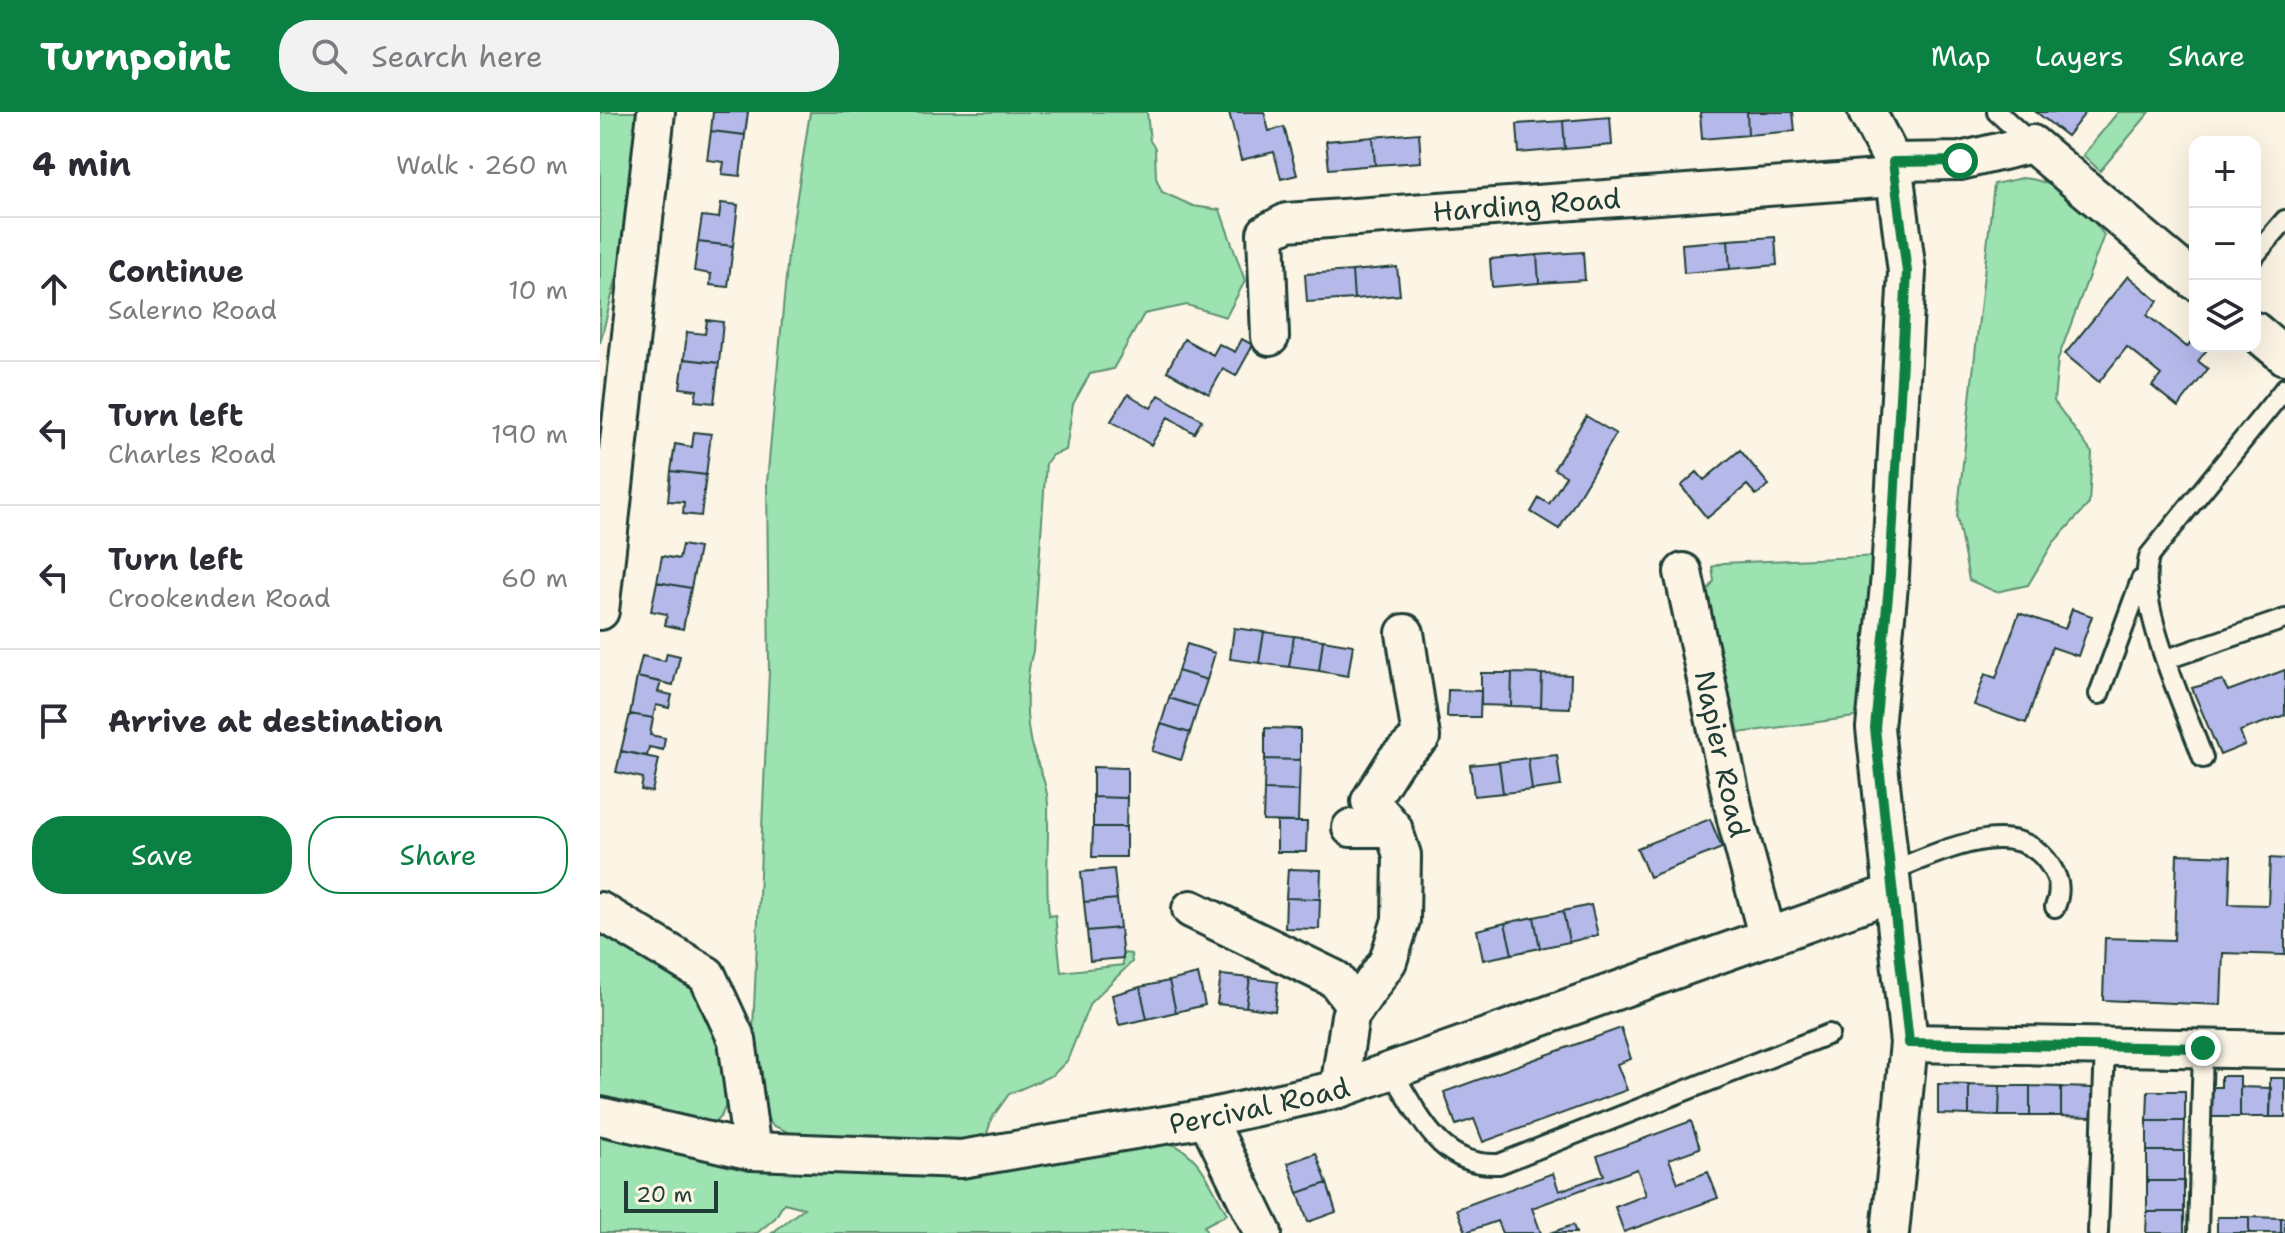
<!DOCTYPE html>
<html lang="en">
<head>
<meta charset="utf-8">
<style>
	body { margin:0; font-family:"Shantell Sans",sans-serif; background:#f2f2f3; color:#2b2b33 }
	.controls { position:absolute; right:24px; top:24px; display:grid; overflow:hidden; border-radius:16px; box-shadow:0 8px 32px #0002 }
	.controls button { width:72px; height:72px; display:grid; place-items:center; padding:0; border:0; border-bottom:2px solid #e1e1e2; background:#fff; color:#2b2b33; font:40px sans-serif }
	.scale { position:absolute; left:24px; bottom:20px; width:94px; box-sizing:border-box; padding-left:8px; border:4px solid #1f3d34; border-top:0; font-size:22px; line-height:28px; white-space:nowrap; color:#1f3d34; -webkit-text-stroke:6px #fcf5e5; paint-order:stroke }
	.stop { position:absolute; width:24px; height:24px; margin:-18px; border:6px solid #0b8043; border-radius:50%; background:#fff }
	.stop.end { background:#0b8043; border-color:#fff; box-shadow:0 2px 8px #0008 }
	.list { margin:0; padding:0; list-style:none }
	h2 { display:flex; justify-content:space-between; align-items:center; height:104px; margin:0; padding:0 32px; font-size:34px }
	h2 small { font-size:26px; font-weight:400; color:#7c7c81 }
	.list li { display:grid; grid-template-columns:52px 1fr auto; gap:24px; align-items:center; box-sizing:border-box; height:144px; padding:0 32px; border-top:2px solid #e1e1e2 }
	.list b { display:block; font-size:30px; white-space:nowrap }
	.list p { margin:0; font-size:26px; white-space:nowrap; color:#7c7c81 }
	.list em { font-size:26px; font-style:normal; color:#7c7c81 }
	.actions { display:flex; gap:16px; padding:24px 32px }
	.actions a { flex:1; padding:18px 0; border:2px solid #0b8043; border-radius:32px; text-align:center; font-size:28px; color:#0b8043 }
	.actions .main { background:#0b8043; color:#fff }
	.icon { flex:none; width:44px; height:44px; fill:none; stroke:currentColor; stroke-width:2; stroke-linecap:round; stroke-linejoin:round }
	.map { position:relative; flex:none; width:1685px; height:1121px; overflow:hidden }
	header { display:flex; align-items:center; gap:48px; box-sizing:border-box; height:112px; padding:0 40px; background:#0b8043; color:#fff }
	header strong { font-size:38px }
	nav { display:flex; gap:44px; margin-inline-start:auto; font-size:28px }
	.search { width:560px; height:72px; background:#f2f2f3; display:flex; align-items:center; gap:20px; box-sizing:border-box; padding:0 28px; border-radius:32px; color:#7c7c81; font-size:30px }
	main { display:flex }
	aside { flex:1; background:#fff }
	.map>svg:first-child { display:block }
	.green { fill:#9ce3b1; stroke:#5e9072; stroke-width:2 }
	.building { fill:#b4b9ea; stroke:#1f3d34; stroke-width:2 }
	.lines { fill:none; stroke-linecap:round; stroke-linejoin:round }
	.service-casing { stroke:#1f3d34; stroke-width:24 }
	.minor-casing { stroke:#1f3d34; stroke-width:42 }
	.service { stroke:#fcf5e5; stroke-width:18 }
	.minor { stroke:#fcf5e5; stroke-width:36 }
	.route { stroke:#0b8043; stroke-width:10 }
	.labels { text-anchor:middle; stroke-width:6; stroke-linejoin:round; paint-order:stroke }
	.street-label { font-size:28px; fill:#1f3d34; stroke:#fcf5e5 }
</style>
</head>
<body>
<header>
<strong>Turnpoint</strong>
<div class="search"><svg class="icon" aria-label="search" viewBox="0 0 24 24"><circle cx="10" cy="10" r="6"/><path d="M15 15l6 6"/></svg>Search here</div>
<nav><a>Map</a><a>Layers</a><a>Share</a></nav>
</header>
<main>
<aside>
<h2>4 min<small>Walk · 260 m</small></h2>
<ul class="list">
<li><svg class="icon" aria-label="ahead" viewBox="0 0 24 24"><path d="M12 20V5M6 11l6-6 6 6"/></svg><div><b>Continue</b><p>Salerno Road</p></div><em>10 m</em></li>
<li><svg class="icon" aria-label="left" viewBox="0 0 24 24"><path d="M17 20v-9H6M10 6l-5 5 5 5"/></svg><div><b>Turn left</b><p>Charles Road</p></div><em>190 m</em></li>
<li><svg class="icon" aria-label="left" viewBox="0 0 24 24"><path d="M17 20v-9H6M10 6l-5 5 5 5"/></svg><div><b>Turn left</b><p>Crookenden Road</p></div><em>60 m</em></li>
<li><svg class="icon" aria-label="arrive" viewBox="0 0 24 24"><path d="M6 21V4h12l-3 4 3 4H6"/></svg><div><b>Arrive at destination</b></div></li>
</ul>
<div class="actions"><a class="main">Save</a><a>Share</a></div>
</aside>
<div class="map">
<svg width="1685" height="1121" viewBox="0 0 1685 1121">
	<rect width="100%" height="100%" fill="#fcf5e5"/>
	<filter id="ink" filterUnits="userSpaceOnUse"><feTurbulence type="fractalNoise" baseFrequency=".0125" numOctaves="2"/><feDisplacementMap in="SourceGraphic" scale="16" xChannelSelector="R" yChannelSelector="G"/><feConvolveMatrix kernelMatrix="1 2 1 2 8 2 1 2 1" color-interpolation-filters="sRGB"/></filter>
	<g filter="url(#ink)">
		<path class="green" d="M0,0h37l-18,156 -19,75z
			M210,0h337l3,29 5,7 1,30 6,14 31,14 27,4 25,71 -19,36 -39,-12 -43,9 -31,55 -23,5 -17,30 -7,46 -14,5 -6,8 -13,188c-8,26 -8,67 -2,93 6,21 16,37 17,60 1,37 -3,74 1,112l6,-1 6,57 62,-7 -1,-12 9,1 1,8 -42,41 -23,58 -14,14 -44,19 -17,24 -8,25 -189,-8 -23,-10 -7,-11 -12,-84 16,-358 -2,-190 21,-227z
			M1518,0h32l-50,59 -17,-16z
			M1422,66c36,2 62,29 82,57l-46,124 -4,42 38,52 -3,51 -36,39 -25,42 -32,7 -27,-12 -12,-63 37,-333z
			M1280,444l-11,159 -130,18 -34,-138 9,-14 -2,-14 11,-4z
			M0,822c26,7 71,20 90,40 11,11 27,38 32,53 6,17 13,85 -7,94 -25,11 -87,-9 -115,-15z
			M0,1025c143,32 289,45 435,29 44,-5 88,-16 132,-24 33,10 44,44 60,72l-23,12 3,7h-435l32,-25 -20,-5 -9,15 -18,15h-157z"/>
		<path class="building" d="M113,0h35l-3,23 -34,-4z
			M629,0h35l5,19 15,-4 13,48 -16,4 -7,-27 -33,8z
			M1100,0h47l1,23 -46,4z
			M1147,0h46l2,19 -47,4z
			M1436,0h50l-19,24z
			M1010,5l2,28 -47,4 -2,-28z
			M963,9l2,28 -46,4 -2,-29z
			M111,19l34,4 -5,41 -18,-2 2,-12 -17,-2z
			M819,21l2,29 -46,3 -2,-28z
			M773,25l2,28 -46,4 -3,-28z
			M121,91l17,2 -5,41 -35,-4 4,-26 17,2z
			M1175,125l2,28 -47,4 -2,-29z
			M1128,128l2,29 -46,4 -2,-29z
			M98,130l35,4 -5,41 -18,-2 1,-11 -17,-3z
			M983,140l2,28 -46,3 -2,-28z
			M937,143l2,28 -47,4 -2,-28z
			M797,155l3,28 -46,4 -2,-28z
			M752,159l2,28 -47,3 -2,-28z
			M1528,164l30,25 -11,14 40,32 8,-10v9h15l-12,15 10,8 -30,38 -26,-21 9,-11 -34,-28 -28,35 -34,-28z
			M107,208l16,2 -4,41 -35,-4 3,-27 18,2z
			M584,227l29,16 6,-11 16,8 7,-13 11,6 -17,31 -13,-7 -14,25 -42,-23z
			M84,247l35,4 -5,40 -19,-2 2,-11 -17,-2z
			M528,282l23,14 8,-13 43,25 -8,13 -26,-16 -17,28 -40,-24z
			M986,304l30,18 -57,95 -28,-17 8,-14 10,6 17,-28 -12,-7z
			M94,320l17,2 -5,41 -35,-4 4,-27 17,3z
			M1140,338l29,35 -13,10 -9,-10 -40,33 -26,-32 16,-14 7,8z
			M71,359l35,4 -5,41 -18,-2 1,-12 -16,-1z
			M82,433l17,3 -8,40 -34,-6 5,-26 17,3z
			M57,470l34,6 -8,41 -18,-4 2,-11 -16,-3z
			M1472,497l20,7 -14,40 -26,-9 -26,76 -52,-18 11,-31 11,4 23,-65 46,16z
			M634,516l30,4 -5,31 -29,-4z
			M664,520l30,4 -5,31 -30,-4z
			M694,524l29,4 -4,31 -30,-4z
			M723,528l30,5 -5,31 -29,-5z
			M587,532l28,9 -8,27 -29,-9z
			M67,541l13,3 -7,29 -36,-8 5,-21 23,5z
			M1685,558v45l-45,16 5,14 -25,10 -28,-67 30,-8 6,11z
			M578,559l29,9 -9,27 -29,-9z
			M881,561h31l-1,33 -30,-1z
			M912,561l30,1 -1,33 -30,-1z
			M942,562l29,1 -1,33 -29,-1z
			M37,565l24,5 -3,10 14,3 -3,13 -13,-3 -3,13 -23,-4z
			M848,578l33,1 -1,26h-33z
			M569,586l29,9 -8,26 -29,-9z
			M30,602l23,4 -3,17 15,3 -2,12 -14,-3 -2,9 -26,-5z
			M561,612l29,9 -9,27 -29,-9z
			M665,616l35,1v31l-35,-1z
			M21,639l38,8 -7,33 -11,-2 2,-12 -27,-6z
			M957,643l4,31 -29,4 -4,-32z
			M928,646l4,32 -29,3 -4,-31z
			M665,647l35,1 -1,31 -35,-1z
			M899,650l4,31 -29,3 -4,-31z
			M493,655l34,1v30l-34,-1z
			M664,678l35,1 -1,31 -35,-1z
			M493,685l34,1 -1,29h-33z
			M1110,707l12,29 -73,29 -12,-29z
			M677,710h30l-1,30h-29z
			M493,715h33v30h-34z
			M1577,742l54,2 -2,48 39,1 2,-47 15,1v96l-62,-2 -2,52 -118,-5 2,-62 69,2z
			M514,757l3,30 -33,3 -3,-30z
			M688,757l33,1 -1,29 -34,-1z
			M686,786l34,1 -1,30 -34,-1z
			M517,787l3,29 -33,3 -3,-29z
			M991,793l7,30 -29,7 -6,-31z
			M963,799l6,31 -29,6 -6,-31z
			M934,805l6,31 -28,6 -7,-31z
			M905,811l7,31 -29,6 -6,-30z
			M520,816l3,30 -33,3 -3,-30z
			M598,862l7,31 -29,7 -7,-31z
			M621,863l29,3 -4,29 -29,-3z
			M650,866l28,4 -3,29 -29,-4z
			M569,869l7,31 -29,7 -7,-32z
			M540,875l7,32 -28,6 -7,-30z
			M1021,916l10,31 -14,5 10,26 -144,52 -9,-23 -18,6 -12,-33z
			M1621,964h19v41h-31l1,-30h11z
			M1670,966h15v39h-15z
			M1338,972l31,1v30l-31,-1z
			M1369,973l31,1 -1,30 -30,-1z
			M1400,974h30v30h-31z
			M1430,974l31,1v29h-31z
			M1461,975l31,1v29l-31,-1z
			M1640,975l31,1 -1,29h-30z
			M1548,979h37v30h-38z
			M1091,1009l9,27 -31,11 9,24 30,-11 10,26 -94,34 -9,-25 31,-12 -9,-26 -105,39 9,25h-39l-5,-12 -31,11 -9,-23 96,-36 6,18 45,-16 -7,-19z
			M1547,1009h38l-1,30h-37z
			M1547,1039h37v30h-37z
			M716,1041l11,30 -29,10 -10,-30z
			M1547,1069h37v31h-37z
			M727,1071l9,29 -28,10 -10,-29z
			M1547,1100h37v21h-38z
			M1617,1105h32v16h-32z
			M1649,1105l32,1v15h-32z
			M1681,1106h4v15h-4z
			M973,1113l3,8h-26z"/>
		<g class="lines">
			<defs>
				<path id="service" d="M1397,0l35,32
					M1655,143l30,-35
					M1567,547l118,-40
					M1499,582l42,-114
					M1603,646c-17,-48 -70,-158 -53,-203l135,-167
					M1290,759c44,-15 121,-58 157,-10 12,16 15,28 8,46
					M791,958c29,45 47,97 108,94l330,-130
					M1498,1121l7,-186
					M1598,1121l5,-185"/>
				<g id="minor">
					<path d="M1267,0l26,50 14,110 -17,303 -15,153 34,315 -19,190"/>
					<path d="M1293,50l67,-1 72,-17 163,137"/>
					<path d="M1655,219l30,25"/>
					<path id="s1" d="M670,225l-4,-104 21,-11 606,-44"/>
					<path id="s2" d="M1083,460l53,247 31,116"/>
					<path d="M0,499l56,-499"/>
					<path d="M751,716h42"/>
					<path d="M591,797l144,70 21,28"/>
					<path d="M0,799l107,64 30,65 15,111"/>
					<path d="M1309,931l376,7"/>
					<path d="M739,977l11,-73 38,-55 13,-41 1,-65 -9,-27 -23,-27 26,-41 25,-23 -16,-104"/>
					<path id="s3" d="M0,1004l152,35 209,8 246,-41 132,-29 553,-196"/>
					<path d="M607,1006l56,115"/>
				</g>
			</defs>
			<use href="#service" class="service-casing"/>
			<use href="#minor" class="minor-casing"/>
			<use href="#service" class="service"/>
			<use href="#minor" class="minor"/>
		</g>
	</g>
	<g class="lines" filter="url(#ink)">
		<path class="route" d="M1360,49l-67,1 14,110 -17,303 -15,153 34,315 294,5"/>
	</g>
	<g class="labels">
		<g class="street-label">
			<text dy="10" stroke="none"><textPath href="#s1" startOffset="368">Harding Road</textPath></text>
			<text dy="10" stroke="none"><textPath href="#s2" startOffset="186">Napier Road</textPath></text>
			<text dy="10" stroke="none"><textPath href="#s3" startOffset="668">Percival Road</textPath></text>
		</g>
	</g>
</svg>
<div class="controls">
<button>+</button>
<button>−</button>
<button><svg class="icon" aria-label="layers" viewBox="0 0 24 24"><path d="M12 4l9 5-9 5-9-5zM3 14l9 5 9-5"/></svg></button>
</div>
<div class="scale">20 m</div>
<div class="stop" style="left:1360px;top:49px"></div>
<div class="stop end" style="left:1603px;top:936px"></div>
</div>
</main>
</body>
</html>
